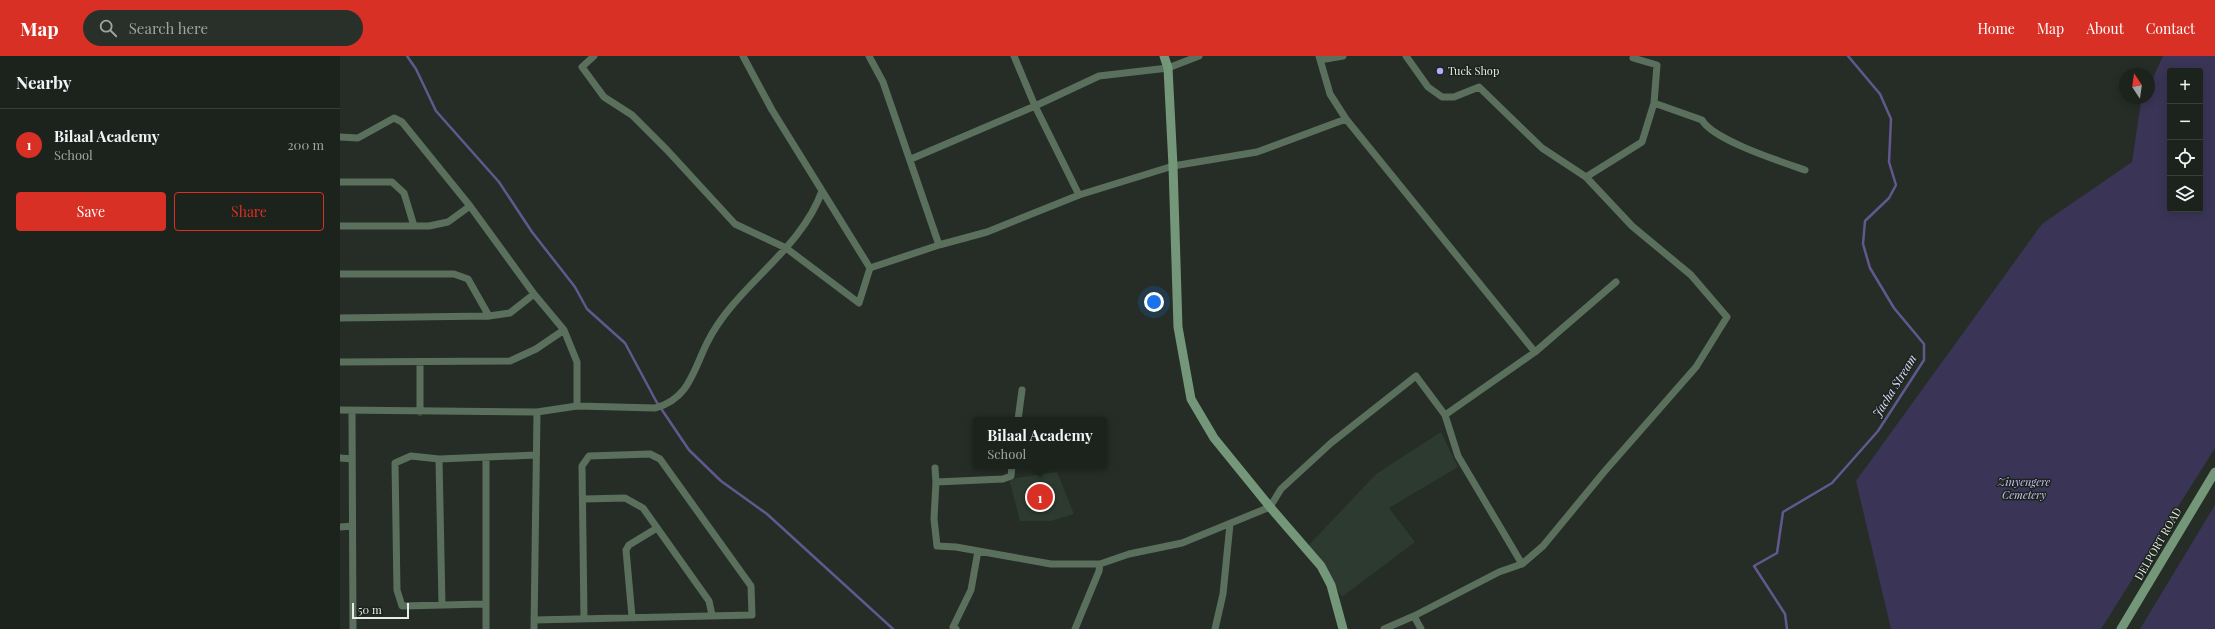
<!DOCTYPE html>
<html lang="en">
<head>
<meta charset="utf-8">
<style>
	body { margin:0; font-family:"Playfair Display",serif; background:#292f29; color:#f1f3f6 }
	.controls { position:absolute; right:12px; top:12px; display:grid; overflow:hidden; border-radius:4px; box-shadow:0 2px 10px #0003 }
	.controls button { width:36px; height:36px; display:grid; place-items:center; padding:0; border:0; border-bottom:1px solid #3a3f3b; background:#1c221c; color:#f1f3f6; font:20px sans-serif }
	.compass { position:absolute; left:1779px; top:12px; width:36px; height:36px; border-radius:50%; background:#1c221c; box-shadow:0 2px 10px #0003; rotate:347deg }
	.scale { position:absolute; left:12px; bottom:10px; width:57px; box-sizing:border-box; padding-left:4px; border:2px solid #e7ece7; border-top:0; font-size:11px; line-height:14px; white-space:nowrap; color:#e7ece7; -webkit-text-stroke:3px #1c231d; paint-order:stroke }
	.you { position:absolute; left:814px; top:246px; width:14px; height:14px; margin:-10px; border:3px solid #fff; border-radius:50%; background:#1a73e8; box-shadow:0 0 0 6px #1a73e833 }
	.badge { display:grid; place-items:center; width:26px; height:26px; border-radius:50%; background:#d93025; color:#fff; font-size:13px; font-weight:700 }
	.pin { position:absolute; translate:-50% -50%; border:2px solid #fff; box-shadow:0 1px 4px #0006 }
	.popup { position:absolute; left:633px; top:361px; width:134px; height:52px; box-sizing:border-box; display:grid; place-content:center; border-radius:4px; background:#1c221c; filter:drop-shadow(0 1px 3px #0005); font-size:13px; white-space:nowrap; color:#a0a4a3 }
	.popup b { font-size:15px; color:#f1f3f6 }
	.popup::after { content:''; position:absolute; left:50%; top:100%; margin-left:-8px; border:8px solid transparent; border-top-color:#1c221c }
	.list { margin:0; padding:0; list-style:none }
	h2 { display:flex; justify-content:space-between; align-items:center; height:52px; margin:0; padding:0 16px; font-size:17px }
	h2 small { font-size:13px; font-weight:400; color:#a0a4a3 }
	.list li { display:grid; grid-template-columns:26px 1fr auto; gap:12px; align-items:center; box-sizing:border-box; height:72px; padding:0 16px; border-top:1px solid #3a3f3b }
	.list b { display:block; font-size:15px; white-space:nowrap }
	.list p { margin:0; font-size:13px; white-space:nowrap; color:#a0a4a3 }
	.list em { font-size:13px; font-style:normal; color:#a0a4a3 }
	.actions { display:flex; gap:8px; padding:12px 16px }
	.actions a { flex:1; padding:9px 0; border:1px solid #d93025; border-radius:4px; text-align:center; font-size:14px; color:#d93025 }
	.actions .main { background:#d93025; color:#fff }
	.icon { flex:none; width:22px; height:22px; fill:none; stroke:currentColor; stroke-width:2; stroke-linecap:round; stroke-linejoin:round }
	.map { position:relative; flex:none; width:1875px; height:573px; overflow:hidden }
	header { display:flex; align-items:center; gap:24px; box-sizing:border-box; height:56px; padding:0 20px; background:#d93025; color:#fff }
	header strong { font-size:19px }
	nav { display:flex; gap:22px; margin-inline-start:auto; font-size:14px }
	.search { width:280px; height:36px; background:#292f29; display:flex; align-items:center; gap:10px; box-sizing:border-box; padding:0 14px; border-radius:22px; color:#a0a4a3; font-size:15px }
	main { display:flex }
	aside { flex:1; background:#1c221c }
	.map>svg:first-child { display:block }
	.built { fill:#2d3a2f }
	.green { fill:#3a3556; fill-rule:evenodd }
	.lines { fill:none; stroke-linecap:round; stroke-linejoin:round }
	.stream { stroke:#61588e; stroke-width:2.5 }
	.street { stroke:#5a705d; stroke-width:7 }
	.secondary { stroke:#749779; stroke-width:9 }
	.poi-dot { fill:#b6abf8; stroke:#1c231d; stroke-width:1.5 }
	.labels { text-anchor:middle; stroke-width:3; stroke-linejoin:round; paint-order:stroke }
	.poi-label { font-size:11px; fill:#e7ece7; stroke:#1c231d; text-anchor:start }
	.park-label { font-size:11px; font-style:italic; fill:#cac4f6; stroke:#1c231d }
	.street-label { font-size:11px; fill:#e7ece7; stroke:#1c231d }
	.water-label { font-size:12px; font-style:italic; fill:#e0ddff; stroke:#1c231d }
</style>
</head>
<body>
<header>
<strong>Map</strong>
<div class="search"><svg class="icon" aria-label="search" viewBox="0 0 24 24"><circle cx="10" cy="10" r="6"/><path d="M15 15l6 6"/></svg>Search here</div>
<nav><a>Home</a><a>Map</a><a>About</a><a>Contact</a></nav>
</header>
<main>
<aside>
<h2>Nearby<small></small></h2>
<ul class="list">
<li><span class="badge">1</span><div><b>Bilaal Academy</b><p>School</p></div><em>200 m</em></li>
</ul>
<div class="actions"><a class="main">Save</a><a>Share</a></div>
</aside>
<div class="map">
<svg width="1875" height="573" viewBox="0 0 1875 573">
	<rect width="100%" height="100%" fill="#252d26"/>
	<path class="built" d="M1101,376l17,35 -69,41 26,34 -73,55 -33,-52 67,-71z
		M717,416l17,42 -23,7h-31l-11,-42z"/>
	<path class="green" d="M1823,0h52v392l-114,181h-210l-35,-148 186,-257 90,-62 9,-60 2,-4h6v-12zM1830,15h30v138h-30z
		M1875,449v124h-75z"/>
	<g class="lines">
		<path class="stream" d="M67,0l9,13 20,42 63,71 33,50 43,55 12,22 38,34 31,58 33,49 32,31 46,33 126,115
			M1447,573l-2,-15 -31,-48 23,-13 6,-41 49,-29 46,-52 46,-71v-16l-30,-36 -24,-40 -7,-24 2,-23 24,-23 7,-13 -7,-23 2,-43 -11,-25 -32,-38"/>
		<path class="street" d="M254,0l-12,11 22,30 28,18 35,35 68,74 51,24 73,55 11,-35 -98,-158 -29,-54
			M529,0l14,26 56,163
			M674,0l21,50 44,89
			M979,0l11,38 16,25 189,233
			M980,4l23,-4
			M1314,47l48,17c11,20 80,42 103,50
			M0,81l18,1 36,-20 8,4 68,84 64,88 30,36 13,32v44
			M571,103l124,-53 64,-30 69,-8 31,-12
			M1246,121l56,-35 12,-39 3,-38 -24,-7
			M0,126h52l12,11 10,33
			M0,170h89l19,-4 22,-16
			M530,212l69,-23 48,-13 92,-37 94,-29 84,-14 89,-33
			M0,218h114l14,5 21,37
			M0,262l149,-2 21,-3 24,-19
			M0,306l170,-1 26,-12 28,-19
			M80,306v50
			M0,354l197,2 40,-6 78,2c34,-9 38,-37 52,-65 28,-57 93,-91 115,-152
			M12,355l1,218
			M1105,359l90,-63 81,-70
			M678,364l4,-30
			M0,402l12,1
			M99,403l3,146
			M672,410l-1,10 -8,3 -67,3 -2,37 3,27 19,1 95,17h49l29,-10 53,-11 88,-36 11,-18 50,-46 85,-67 29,39 13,41 64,108
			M595,412l1,14
			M244,443l41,-1 18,10 66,93 3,14
			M0,471l12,-1
			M144,548l-82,2 -5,-16 -2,-127 16,-7 28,3 97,-4
			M1074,560l7,13
			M292,561l-6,-67 3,-5 28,-17
			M194,564l218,-5 -1,-29 -91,-127 -10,-5 -61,2 -7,10 2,152
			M146,573v-171
			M194,573l3,-217
			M616,573l-3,-2 18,-37 7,-39
			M735,573l24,-58 1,-7
			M875,573l8,-35 7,-70
			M1044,573l30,-13 85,-44 23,-8 21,-18 61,-74 92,-105 31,-50 -36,-42 -59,-49 -46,-49 -44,-29 -63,-61 -25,10h-12l-14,-10 -22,-31"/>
		<path class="secondary" d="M824,0l4,12 5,98 5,161 13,72 23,39 56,69 51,59 10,19 12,44
			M1781,573l94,-157"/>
	</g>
	<circle class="poi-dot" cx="1100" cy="15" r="4"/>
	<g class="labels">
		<g class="poi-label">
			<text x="1108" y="19">Tuck Shop</text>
		</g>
		<g class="park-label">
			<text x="1684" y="430">Zinyengere<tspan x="1684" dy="13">Cemetery</tspan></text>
		</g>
		<g class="street-label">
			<text transform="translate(1818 488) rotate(-60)" y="4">DELPORT ROAD</text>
		</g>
		<g class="water-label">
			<text transform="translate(1555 330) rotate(-58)" y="4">Jacha Stream</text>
		</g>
	</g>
</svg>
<div class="controls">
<button>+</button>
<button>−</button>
<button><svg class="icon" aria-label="locate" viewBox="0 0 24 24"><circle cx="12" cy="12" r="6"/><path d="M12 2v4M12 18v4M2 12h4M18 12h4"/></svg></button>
<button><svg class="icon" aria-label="layers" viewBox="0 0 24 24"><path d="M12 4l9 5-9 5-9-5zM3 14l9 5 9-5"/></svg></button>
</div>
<svg class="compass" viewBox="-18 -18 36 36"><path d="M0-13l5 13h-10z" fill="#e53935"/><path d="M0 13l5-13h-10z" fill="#a0a4a3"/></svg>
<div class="scale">50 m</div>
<div class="you"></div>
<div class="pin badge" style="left:700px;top:441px">1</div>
<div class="popup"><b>Bilaal Academy</b>School</div>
</div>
</main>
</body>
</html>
